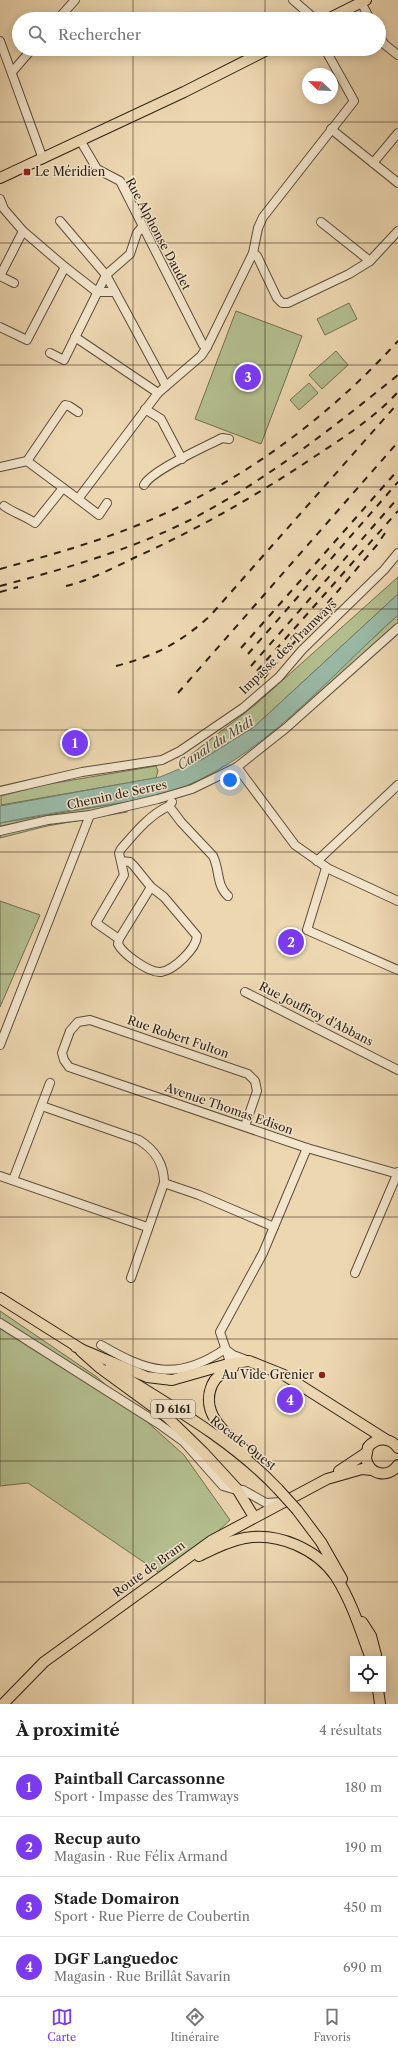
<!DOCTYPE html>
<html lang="fr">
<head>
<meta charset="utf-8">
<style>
	:root { --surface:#fff; --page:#f6f6f6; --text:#222; --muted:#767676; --line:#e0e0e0; --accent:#7c3aed }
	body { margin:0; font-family:"Libre Caslon Text",serif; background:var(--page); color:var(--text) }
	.controls { position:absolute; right:12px; bottom:12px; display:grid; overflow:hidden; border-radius:0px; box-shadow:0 2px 10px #0003 }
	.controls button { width:36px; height:36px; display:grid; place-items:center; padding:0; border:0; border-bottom:1px solid var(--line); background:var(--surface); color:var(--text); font:20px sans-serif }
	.compass { position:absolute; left:302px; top:68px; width:36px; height:36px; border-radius:50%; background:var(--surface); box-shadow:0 2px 10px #0003; rotate:293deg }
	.you { position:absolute; left:230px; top:780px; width:14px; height:14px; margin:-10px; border:3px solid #fff; border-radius:50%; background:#1a73e8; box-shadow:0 0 0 6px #1a73e833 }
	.badge { display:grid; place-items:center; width:26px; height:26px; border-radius:50%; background:var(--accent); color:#fff; font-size:13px; font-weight:700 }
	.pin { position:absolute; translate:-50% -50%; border:2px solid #fff; box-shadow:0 1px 4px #0006 }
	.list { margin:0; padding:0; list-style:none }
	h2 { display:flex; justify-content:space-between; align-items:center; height:52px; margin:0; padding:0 16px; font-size:17px }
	h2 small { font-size:13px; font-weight:400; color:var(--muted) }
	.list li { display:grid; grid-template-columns:26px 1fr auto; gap:12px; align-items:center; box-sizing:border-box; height:60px; padding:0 16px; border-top:1px solid var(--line) }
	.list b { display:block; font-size:15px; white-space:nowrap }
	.list p { margin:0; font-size:13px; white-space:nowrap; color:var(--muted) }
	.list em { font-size:13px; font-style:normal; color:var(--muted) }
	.icon { flex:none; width:22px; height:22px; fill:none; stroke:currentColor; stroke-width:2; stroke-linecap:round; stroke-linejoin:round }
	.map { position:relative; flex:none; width:398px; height:1704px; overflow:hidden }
	.search { position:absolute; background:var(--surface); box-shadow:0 2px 10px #0003; left:12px; right:12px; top:12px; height:44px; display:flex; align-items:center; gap:10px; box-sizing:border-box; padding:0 14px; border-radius:22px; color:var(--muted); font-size:15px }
	.sheet { height:292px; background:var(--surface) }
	nav { display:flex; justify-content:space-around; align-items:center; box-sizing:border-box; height:56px; border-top:1px solid var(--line); background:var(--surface); font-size:11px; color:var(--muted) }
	nav a { display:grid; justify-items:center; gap:2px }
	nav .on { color:var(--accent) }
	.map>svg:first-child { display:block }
	.green { fill:#b4bf8f; stroke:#706f51 }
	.water { fill:#9abaa7; stroke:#6e7c6c }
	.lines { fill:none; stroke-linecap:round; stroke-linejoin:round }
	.minor-casing { stroke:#5c4d3a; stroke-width:10 }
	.major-casing { stroke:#2b1f13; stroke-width:12 }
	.minor { stroke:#f3e5cc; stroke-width:8 }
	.major { stroke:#edd7b1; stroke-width:10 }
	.rail { stroke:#2b1f13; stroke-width:2; stroke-dasharray:7 7; stroke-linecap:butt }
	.major-bridge-casing { stroke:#2b1f13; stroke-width:12; stroke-linecap:butt }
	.major-bridge { stroke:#edd7b1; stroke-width:10 }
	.grid { fill:none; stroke:#2b1f13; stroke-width:1; stroke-opacity:0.55 }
	.poi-dot { fill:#8f2418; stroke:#f3e5cc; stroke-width:1.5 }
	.labels { text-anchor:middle; stroke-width:3; stroke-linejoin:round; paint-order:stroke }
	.shield { fill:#f3e5cc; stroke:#675a4a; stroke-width:1 }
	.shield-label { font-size:11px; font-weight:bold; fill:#2b1f13 }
	.poi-label { font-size:12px; fill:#2b1f13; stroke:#f3e5cc; text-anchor:start }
	.street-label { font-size:12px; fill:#2b1f13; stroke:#f3e5cc }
	.water-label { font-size:13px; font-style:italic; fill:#4c4e3f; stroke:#f3e5cc }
</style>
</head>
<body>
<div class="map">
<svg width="398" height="1704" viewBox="0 0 398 1704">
	<rect width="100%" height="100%" fill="#edd7b1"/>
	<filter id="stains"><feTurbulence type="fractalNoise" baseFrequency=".005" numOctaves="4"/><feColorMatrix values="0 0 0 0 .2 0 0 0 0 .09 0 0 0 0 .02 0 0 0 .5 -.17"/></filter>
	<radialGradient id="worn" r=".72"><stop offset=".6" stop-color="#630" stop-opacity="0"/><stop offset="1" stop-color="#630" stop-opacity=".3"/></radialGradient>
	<!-- green -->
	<g class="green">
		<path d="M349,303L357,319L325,335L317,319Z"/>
		<path d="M236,311L302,336L261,444L195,419Z"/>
		<path d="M336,351L348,365L322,389L309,375Z"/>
		<path d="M309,383L318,393L299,410L290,400Z"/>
		<path d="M398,577V594L254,727L203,759L193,763L189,756L255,705Z"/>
		<path d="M398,615V625L290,720L288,717Z"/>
		<path d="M156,766L158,771L156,778L1,805V796L43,785Z"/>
		<path d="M131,801L127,812L47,826L0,838V823Z"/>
		<path d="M0,901L40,915L0,1007Z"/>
		<path d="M0,1311L97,1377L184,1455L230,1520L167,1578L28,1483L0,1486Z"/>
	</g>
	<!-- water -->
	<path class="water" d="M398,594V615C326,679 261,762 167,793C141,801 113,804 87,808C58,812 29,817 0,823V806L160,777L203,759L254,727Z"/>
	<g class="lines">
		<defs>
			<g id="minor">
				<path d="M293,0L315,19"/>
				<path d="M361,2L370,19"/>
				<path d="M58,19L75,0"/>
				<path d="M379,35L384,44L398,55"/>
				<path d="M0,41L43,159"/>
				<path d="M12,72L32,49"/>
				<path d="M331,129L398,183"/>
				<path d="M80,140L97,169L120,181L203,345L207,347"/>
				<path d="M373,163L398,133"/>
				<path d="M0,199L4,209L23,231L65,267L97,292H115"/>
				<path d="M60,221L106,275L166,386"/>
				<path d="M321,222L370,261"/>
				<path d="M253,253L257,256L277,298L282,303H288L349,274L370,261L398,231"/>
				<path d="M0,276L23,231"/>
				<path d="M0,276L14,283"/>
				<path d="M0,327L27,340L65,267"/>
				<path d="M75,337L158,393"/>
				<path d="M50,353L64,360L106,275L130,254L137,233L142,227"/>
				<path d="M145,409L161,419L182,459"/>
				<path d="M27,461L65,405L69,406L78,412"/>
				<path d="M0,467L27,461L78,499L158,393L201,356L207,347L253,253L258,228L263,217L354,101L325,49"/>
				<path d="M144,485C152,470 205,447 222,438L229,439"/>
				<path d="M78,499L99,515L107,503"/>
				<path d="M4,506C14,513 25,516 35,523L63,488"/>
				<path d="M237,767L295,845L329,869L398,901"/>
				<path d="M0,791L82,772L162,760L180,751L243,708L279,677L302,650L384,570L398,553"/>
				<path d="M172,802L169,806L181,822L213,856C220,870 216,885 228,896"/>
				<path d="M0,831L48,820L90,815L158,799L192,789L237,767L286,728L398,628"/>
				<path d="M317,861L398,785"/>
				<path d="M326,868L307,930L398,970"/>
				<path d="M151,887L119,939L96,923L124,875L119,853L121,849C135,833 149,815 169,806"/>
				<path d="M119,939L118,944C123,954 149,973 161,972C174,970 196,949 197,936L164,897L151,887L134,866L130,862L121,861"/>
				<path d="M245,992L398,1070"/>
				<path d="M0,1045L90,815"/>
				<path d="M42,1106L139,1140C155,1150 164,1163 164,1183L131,1278"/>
				<path d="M245,1126L257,1091L255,1081L248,1074L90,1020L78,1022L70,1031L62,1053L64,1060L69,1067L307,1148L398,1174"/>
				<path d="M0,1176L147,1227"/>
				<path d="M13,1180L50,1083"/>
				<path d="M164,1183L199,1195L274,1227"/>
				<path d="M355,1273L398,1172"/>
				<path d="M0,1323L159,1424L184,1442L223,1486L233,1489L243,1490L266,1503L281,1502"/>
				<path d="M101,1345C147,1372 177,1382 225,1349"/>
				<path d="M225,1349L233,1355L249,1361"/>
				<path d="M228,1364L229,1359L220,1332L263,1253L307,1148"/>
			</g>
			<g id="major">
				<path d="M328,19L366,0"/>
				<path d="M0,178L184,92L269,49"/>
				<path d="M0,1298L81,1349"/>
				<path d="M76,1347L147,1377L172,1380L228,1364L249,1361L284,1375L385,1439"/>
				<path d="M81,1351L100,1368L167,1417L203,1452L237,1489L254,1517"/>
				<path d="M110,1368C167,1404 231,1439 278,1489"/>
				<path d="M233,1368C224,1371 216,1376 212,1385C199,1415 229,1436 248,1453"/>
				<path d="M398,1448C390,1437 377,1437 368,1447L366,1458C369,1475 388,1479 398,1465"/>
				<path d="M339,1471L366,1453"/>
				<path d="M297,1510L321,1542L342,1579"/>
				<path d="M199,1556C213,1549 228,1541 245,1538C278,1532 317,1549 336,1577C352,1602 361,1632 371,1659"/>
				<path d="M362,1622L371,1636L376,1655"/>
				<path d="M378,1689L380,1704"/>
				<path d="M3,1704L44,1662L211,1541L327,1479L362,1469L372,1470"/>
			</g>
		</defs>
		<!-- minor casing -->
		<use href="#minor" class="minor-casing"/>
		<!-- major casing -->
		<use href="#major" class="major-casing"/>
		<!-- minor -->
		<use href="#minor" class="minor"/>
		<!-- major -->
		<use href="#major" class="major"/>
		<!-- rail -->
		<g class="rail">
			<path d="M0,569C47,556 94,543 138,525C238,485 326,420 398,341"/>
			<path d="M0,586C64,569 127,551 186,522C263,483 331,429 398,375"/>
			<path d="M66,586C91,580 115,567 138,556C202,527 259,494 317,455C346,436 375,417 398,392"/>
			<path d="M0,592L18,587"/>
			<path d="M241,648L398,470"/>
			<path d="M248,654L398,482"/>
			<path d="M116,666C155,656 180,643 210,616L398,403"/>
			<path d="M251,666L398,498"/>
			<path d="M257,671L398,511"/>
			<path d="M264,678L377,545L387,530"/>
			<path d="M178,693L398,442"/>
		</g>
		<defs>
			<path id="major-bridge" d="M278,1489L297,1510"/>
		</defs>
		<!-- major-bridge casing -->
		<use href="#major-bridge" class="major-bridge-casing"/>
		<!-- major-bridge -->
		<use href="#major-bridge" class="major-bridge"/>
	</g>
	<!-- grid -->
	<path class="grid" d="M133,0V19M265,0V19M133,49V1704M265,49V1704M0,122H398M0,243H398M0,365H398M0,487H398M0,609H398M0,730H398M0,852H398M0,974H398M0,1095H398M0,1217H398M0,1339H398M0,1461H398M0,1582H398"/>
	<!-- markers -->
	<g class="poi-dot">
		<rect x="23" y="168" width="8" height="8" rx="2"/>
		<circle cx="322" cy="1375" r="4"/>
	</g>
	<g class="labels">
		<!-- shield labels -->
		<rect class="shield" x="151" y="1400" width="44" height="18" rx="3"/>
		<g class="shield-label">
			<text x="173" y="1413">D 6161</text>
		</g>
		<!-- poi labels -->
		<g class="poi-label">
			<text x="35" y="176">Le Méridien</text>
			<text x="314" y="1379" text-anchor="end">Au Vide Grenier</text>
		</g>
		<!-- street labels -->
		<g class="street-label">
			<text transform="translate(158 234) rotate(62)" y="4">Rue Alphonse Daudet</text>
			<text transform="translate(288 647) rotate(-44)" y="4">Impasse des Tramways</text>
			<text transform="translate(117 795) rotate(-12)" y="4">Chemin de Serres</text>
			<text transform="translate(316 1014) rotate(27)" y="4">Rue Jouffroy d'Abbans</text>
			<text transform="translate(178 1037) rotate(19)" y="4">Rue Robert Fulton</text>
			<text transform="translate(229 1109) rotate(19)" y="4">Avenue Thomas Edison</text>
			<text transform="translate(243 1443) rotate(38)" y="4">Rocade Ouest</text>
			<text transform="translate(149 1569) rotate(-36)" y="4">Route de Bram</text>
		</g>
		<!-- water labels -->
		<g class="water-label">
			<text transform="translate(215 743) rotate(-32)" y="5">Canal du Midi</text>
		</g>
	</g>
	<rect width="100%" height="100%" filter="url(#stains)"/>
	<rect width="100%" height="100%" fill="url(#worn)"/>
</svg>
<div class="controls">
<button><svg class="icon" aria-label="locate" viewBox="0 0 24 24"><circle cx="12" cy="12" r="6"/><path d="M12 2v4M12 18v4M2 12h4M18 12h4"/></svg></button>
</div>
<svg class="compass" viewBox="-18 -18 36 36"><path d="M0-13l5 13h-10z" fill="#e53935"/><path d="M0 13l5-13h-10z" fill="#767676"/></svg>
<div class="you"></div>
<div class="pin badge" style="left:75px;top:743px">1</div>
<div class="pin badge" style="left:291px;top:942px">2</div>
<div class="pin badge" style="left:248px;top:377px">3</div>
<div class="pin badge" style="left:290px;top:1400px">4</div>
<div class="search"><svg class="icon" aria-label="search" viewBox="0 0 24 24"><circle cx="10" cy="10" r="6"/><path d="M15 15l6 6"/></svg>Rechercher</div>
</div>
<section class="sheet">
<h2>À proximité<small>4 résultats</small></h2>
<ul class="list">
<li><span class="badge">1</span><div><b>Paintball Carcassonne</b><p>Sport · Impasse des Tramways</p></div><em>180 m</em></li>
<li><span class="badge">2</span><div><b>Recup auto</b><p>Magasin · Rue Félix Armand</p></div><em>190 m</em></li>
<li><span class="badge">3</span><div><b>Stade Domairon</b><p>Sport · Rue Pierre de Coubertin</p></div><em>450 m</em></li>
<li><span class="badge">4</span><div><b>DGF Languedoc</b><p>Magasin · Rue Brillât Savarin</p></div><em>690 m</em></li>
</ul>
</section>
<nav>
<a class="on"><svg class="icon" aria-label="map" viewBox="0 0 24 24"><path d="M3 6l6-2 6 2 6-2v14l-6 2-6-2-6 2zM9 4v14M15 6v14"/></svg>Carte</a>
<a><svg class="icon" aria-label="directions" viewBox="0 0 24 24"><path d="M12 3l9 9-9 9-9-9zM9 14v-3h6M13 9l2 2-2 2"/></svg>Itinéraire</a>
<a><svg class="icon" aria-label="saved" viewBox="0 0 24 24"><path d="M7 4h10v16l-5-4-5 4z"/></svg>Favoris</a>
</nav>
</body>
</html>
